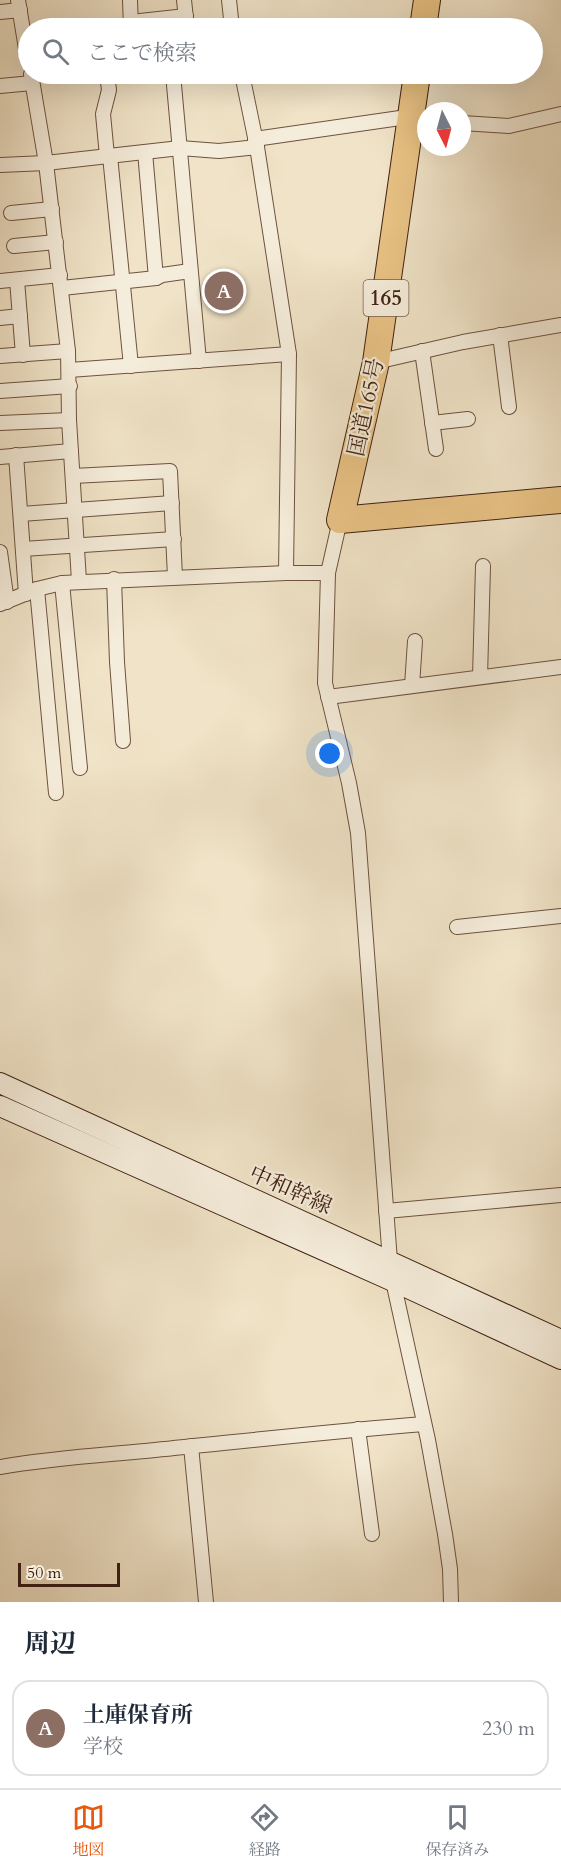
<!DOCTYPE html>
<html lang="ja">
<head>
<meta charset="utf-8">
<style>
	:root { --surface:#fff; --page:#f2f2f3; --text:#1f2937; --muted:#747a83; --line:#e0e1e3; --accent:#ea580c }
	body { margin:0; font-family:Cardo,"Noto Serif JP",serif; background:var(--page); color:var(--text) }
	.compass { position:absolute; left:417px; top:102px; width:54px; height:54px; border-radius:50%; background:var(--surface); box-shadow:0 6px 24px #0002; rotate:174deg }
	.scale { position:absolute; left:18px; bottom:15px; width:102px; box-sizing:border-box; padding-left:6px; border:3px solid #412112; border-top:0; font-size:16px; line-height:21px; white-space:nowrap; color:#412112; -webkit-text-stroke:4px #f5eddb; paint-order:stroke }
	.you { position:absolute; left:330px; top:754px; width:21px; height:21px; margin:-15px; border:4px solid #fff; border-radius:50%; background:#1a73e8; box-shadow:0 0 0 9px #1a73e833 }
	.badge { display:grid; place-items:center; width:39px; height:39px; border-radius:50%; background:var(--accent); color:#fff; font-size:20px; font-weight:700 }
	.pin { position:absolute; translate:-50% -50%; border:3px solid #fff; box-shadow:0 2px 6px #0006 }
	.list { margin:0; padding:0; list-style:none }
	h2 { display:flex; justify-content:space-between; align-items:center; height:78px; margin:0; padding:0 24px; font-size:26px }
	h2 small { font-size:20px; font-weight:400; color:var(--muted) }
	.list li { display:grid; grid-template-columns:39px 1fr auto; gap:18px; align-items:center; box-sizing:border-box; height:96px; margin:0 12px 12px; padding:0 12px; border:2px solid var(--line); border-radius:18px }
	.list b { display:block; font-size:22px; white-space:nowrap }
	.list p { margin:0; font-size:20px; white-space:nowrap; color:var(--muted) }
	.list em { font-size:20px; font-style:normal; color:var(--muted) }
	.icon { flex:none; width:33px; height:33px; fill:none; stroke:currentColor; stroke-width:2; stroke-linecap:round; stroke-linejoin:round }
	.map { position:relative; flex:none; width:561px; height:1602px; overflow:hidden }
	.search { position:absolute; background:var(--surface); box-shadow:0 6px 24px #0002; left:18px; right:18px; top:18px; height:66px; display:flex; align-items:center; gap:15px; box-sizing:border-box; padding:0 21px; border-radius:33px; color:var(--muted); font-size:22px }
	.sheet { height:186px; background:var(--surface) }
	nav { display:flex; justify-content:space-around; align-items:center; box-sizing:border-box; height:84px; border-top:2px solid var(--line); background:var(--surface); font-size:16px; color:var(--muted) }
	nav a { display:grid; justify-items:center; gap:3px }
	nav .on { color:var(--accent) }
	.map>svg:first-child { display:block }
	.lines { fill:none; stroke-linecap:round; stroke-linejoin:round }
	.street-casing { stroke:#6d523f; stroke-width:16 }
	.secondary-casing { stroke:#412112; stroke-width:22 }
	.highway-casing { stroke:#412112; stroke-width:28 }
	.street { stroke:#f5eddb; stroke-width:14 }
	.secondary { stroke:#f5eddb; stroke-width:20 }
	.highway { stroke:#e8c284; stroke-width:26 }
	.labels { text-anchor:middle; stroke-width:4.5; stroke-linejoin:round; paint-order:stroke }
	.shield { fill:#f5eddb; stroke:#775e4e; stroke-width:1.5 }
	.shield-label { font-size:21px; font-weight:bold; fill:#412112 }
	.street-label { font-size:22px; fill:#412112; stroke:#f5eddb }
</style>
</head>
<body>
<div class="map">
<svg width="561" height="1602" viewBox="0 0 561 1602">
	<rect width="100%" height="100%" fill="#f0e3c7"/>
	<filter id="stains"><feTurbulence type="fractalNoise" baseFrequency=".00333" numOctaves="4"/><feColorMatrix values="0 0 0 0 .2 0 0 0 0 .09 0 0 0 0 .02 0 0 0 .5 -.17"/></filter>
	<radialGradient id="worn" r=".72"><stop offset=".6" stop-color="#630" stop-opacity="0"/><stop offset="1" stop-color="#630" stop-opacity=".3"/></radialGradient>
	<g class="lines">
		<defs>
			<g id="street">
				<path d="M18,0L28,61"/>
				<path d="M130,0L131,28"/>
				<path d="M184,0L187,28"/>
				<path d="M229,0L232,28"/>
				<path d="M0,12L20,10"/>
				<path d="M131,22L186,16"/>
				<path d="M31,74L46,163L68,351L69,420L79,581"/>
				<path d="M107,74L109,90L103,114L107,156"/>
				<path d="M173,74L199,361"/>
				<path d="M242,74L257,147L289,354L286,573"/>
				<path d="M0,86L32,83"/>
				<path d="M462,123L509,126L561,114"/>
				<path d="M255,139L400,118L426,120"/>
				<path d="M145,152L156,278"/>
				<path d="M110,156L131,366"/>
				<path d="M0,165L46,163L180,148L219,151L257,147"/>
				<path d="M11,213L52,209"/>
				<path d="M14,246L56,242"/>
				<path d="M17,280L23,355"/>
				<path d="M0,281L60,275"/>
				<path d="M62,288L156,278L162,275L190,271"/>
				<path d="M0,318L20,316"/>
				<path d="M500,335L509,407"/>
				<path d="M422,351L436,449"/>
				<path d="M0,356L68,351"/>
				<path d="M376,362L463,342L561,325"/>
				<path d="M69,370L289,354"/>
				<path d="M0,391L70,386"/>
				<path d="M0,423L69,420"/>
				<path d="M432,423L468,419"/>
				<path d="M16,455L26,594"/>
				<path d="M0,457L71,451"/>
				<path d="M73,476L170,471L175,577"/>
				<path d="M21,514L172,503"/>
				<path d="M340,520L328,573L325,683L349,783L358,833L390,1261L393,1281L428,1440L445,1534L450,1569L451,1602"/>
				<path d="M23,549L174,539"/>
				<path d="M0,552L7,602"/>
				<path d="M114,579L117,662L123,741"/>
				<path d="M62,583L80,768"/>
				<path d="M37,589L56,793"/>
				<path d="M0,604L37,589L62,583L286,573H328"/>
				<path d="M480,677L483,566"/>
				<path d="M412,686L415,641"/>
				<path d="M328,697L561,667"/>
				<path d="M457,927L561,916"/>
				<path d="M386,1211L561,1195"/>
				<path d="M358,1429L372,1534"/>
				<path d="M191,1446L206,1602"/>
				<path d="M0,1467C51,1458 103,1455 155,1450C245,1441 334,1431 424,1424"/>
			</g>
			<g id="secondary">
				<path d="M0,1083L561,1340"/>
				<path d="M0,1106L393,1281L561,1359"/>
			</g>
			<g id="highway">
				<path d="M423,28L427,0"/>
				<path d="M417,74L376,362L340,520L561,500"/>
			</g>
		</defs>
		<!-- street casing -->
		<use href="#street" class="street-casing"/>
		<!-- secondary casing -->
		<use href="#secondary" class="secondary-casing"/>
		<!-- highway casing -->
		<use href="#highway" class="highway-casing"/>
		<!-- street -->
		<use href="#street" class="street"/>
		<!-- secondary -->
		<use href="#secondary" class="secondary"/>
		<!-- highway -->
		<use href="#highway" class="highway"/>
	</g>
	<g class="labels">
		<!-- shield labels -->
		<rect class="shield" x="363.5" y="280" width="45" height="36" rx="4.5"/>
		<g class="shield-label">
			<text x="386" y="305">165</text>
		</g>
		<!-- street labels -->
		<g class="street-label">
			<text transform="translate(365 407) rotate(-78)" y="8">国道165号</text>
			<text transform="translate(291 1189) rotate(24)" y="8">中和幹線</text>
		</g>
	</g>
	<rect width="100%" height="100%" filter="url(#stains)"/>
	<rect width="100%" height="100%" fill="url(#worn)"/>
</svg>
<svg class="compass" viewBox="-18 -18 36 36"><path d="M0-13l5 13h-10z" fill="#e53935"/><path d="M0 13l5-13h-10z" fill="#747a83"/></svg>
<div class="scale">50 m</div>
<div class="you"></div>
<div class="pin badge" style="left:224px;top:291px;background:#8d6e63">A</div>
<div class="search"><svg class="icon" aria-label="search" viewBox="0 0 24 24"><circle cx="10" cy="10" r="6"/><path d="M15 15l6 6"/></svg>ここで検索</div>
</div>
<section class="sheet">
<h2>周辺<small></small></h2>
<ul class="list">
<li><span class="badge" style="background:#8d6e63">A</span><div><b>土庫保育所</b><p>学校</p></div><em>230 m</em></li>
</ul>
</section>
<nav>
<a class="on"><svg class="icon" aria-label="map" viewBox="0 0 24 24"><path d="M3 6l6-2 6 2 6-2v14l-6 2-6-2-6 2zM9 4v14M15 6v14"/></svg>地図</a>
<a><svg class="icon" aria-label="directions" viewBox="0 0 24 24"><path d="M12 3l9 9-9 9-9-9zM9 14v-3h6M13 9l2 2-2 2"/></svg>経路</a>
<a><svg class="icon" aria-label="saved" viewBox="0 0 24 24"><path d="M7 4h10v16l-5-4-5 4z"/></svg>保存済み</a>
</nav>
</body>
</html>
